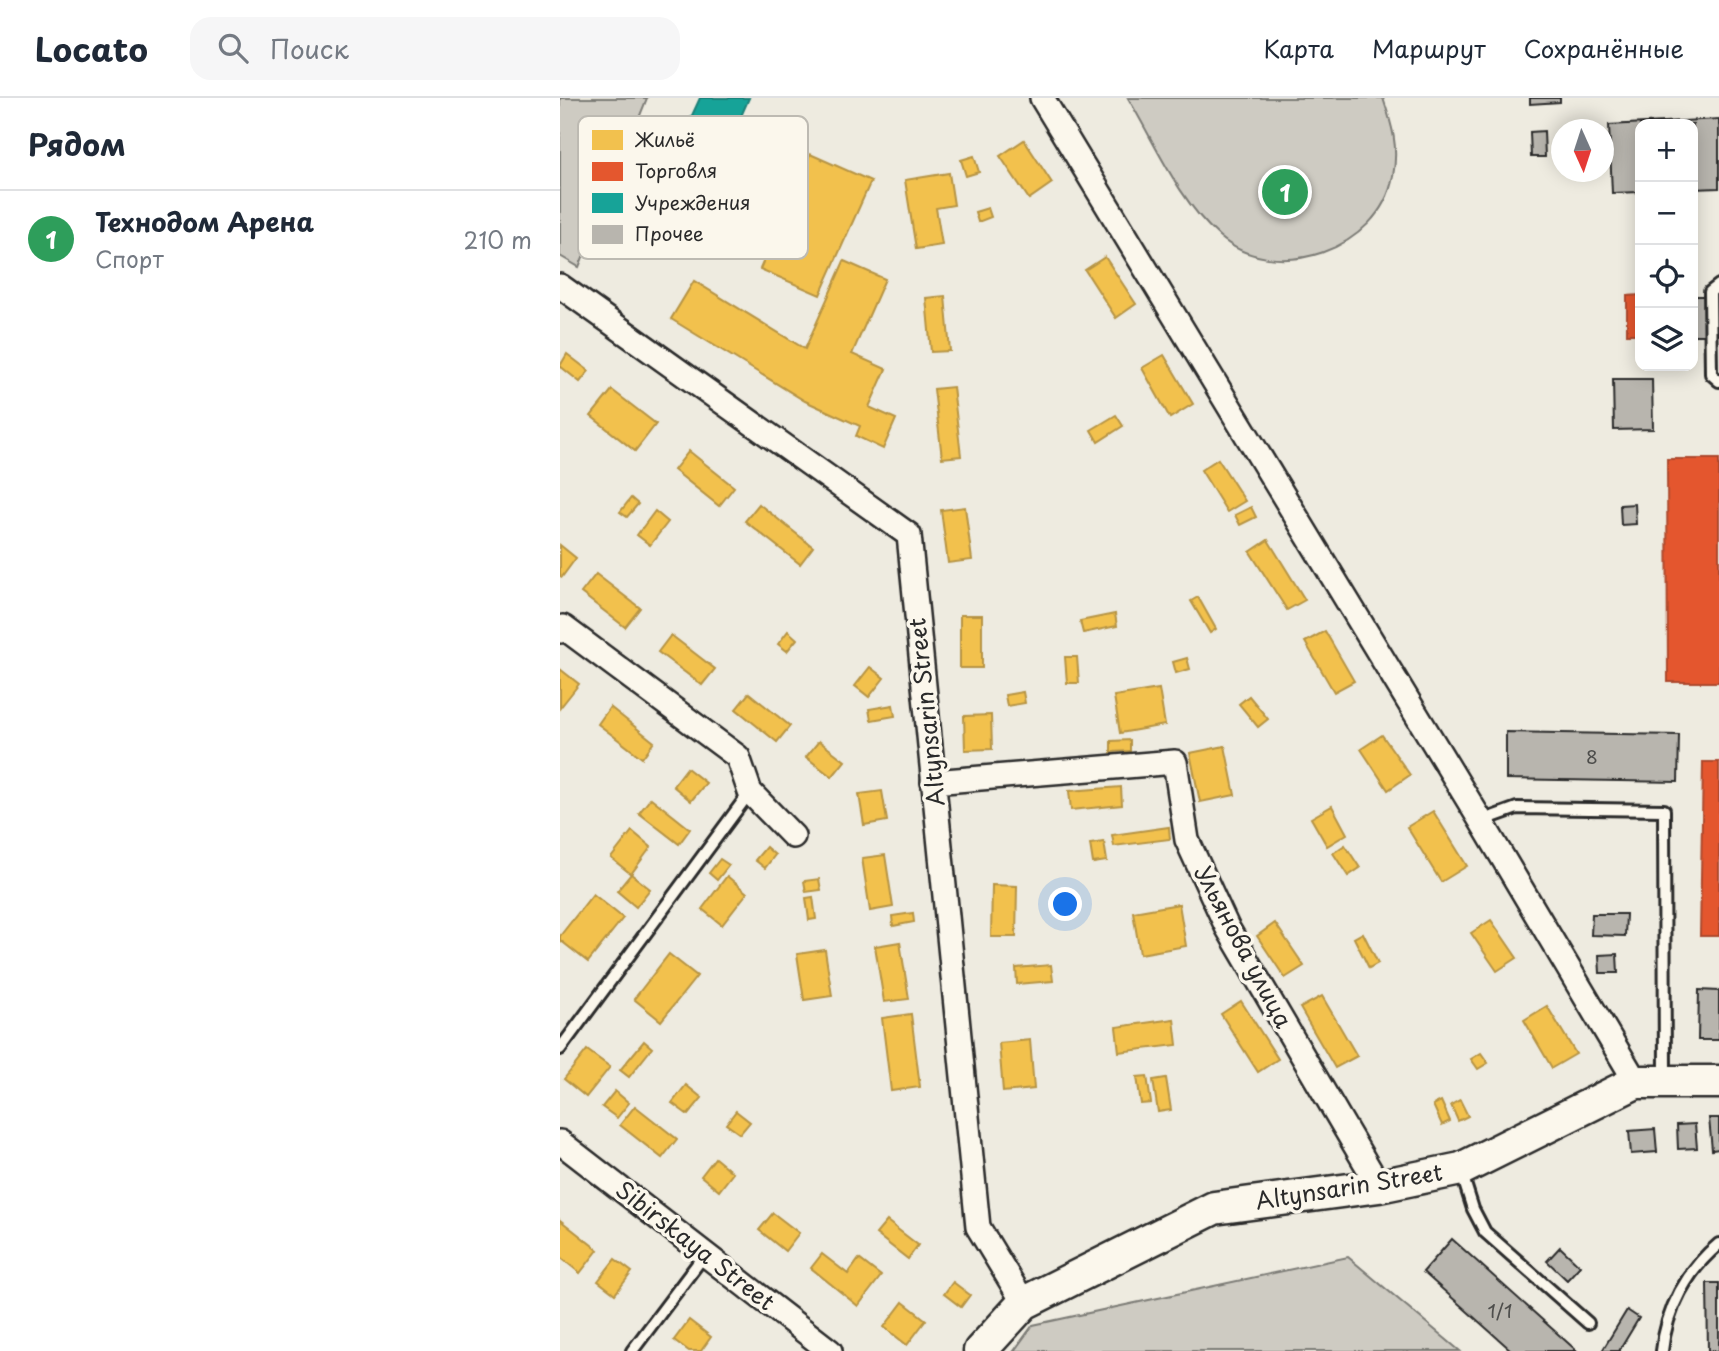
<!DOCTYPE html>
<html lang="ru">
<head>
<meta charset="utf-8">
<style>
	:root { --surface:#fff; --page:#f6f6f7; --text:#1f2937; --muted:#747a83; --line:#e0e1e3; --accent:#2b2b2b }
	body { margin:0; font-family:"Playpen Sans",sans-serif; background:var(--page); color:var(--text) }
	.controls { position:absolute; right:21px; top:21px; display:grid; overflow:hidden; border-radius:14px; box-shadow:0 4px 18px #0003 }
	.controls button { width:63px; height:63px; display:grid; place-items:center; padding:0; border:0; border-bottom:2px solid var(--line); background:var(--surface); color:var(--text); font:35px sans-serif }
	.compass { position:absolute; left:991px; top:21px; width:63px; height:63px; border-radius:50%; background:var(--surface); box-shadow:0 4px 18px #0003; rotate:177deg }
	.you { position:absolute; left:506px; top:807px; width:24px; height:24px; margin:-18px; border:5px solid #fff; border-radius:50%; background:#1a73e8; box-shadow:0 0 0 10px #1a73e833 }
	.badge { display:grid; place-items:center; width:46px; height:46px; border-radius:50%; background:var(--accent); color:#fff; font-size:23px; font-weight:700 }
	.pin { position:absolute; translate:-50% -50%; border:4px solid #fff; box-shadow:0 2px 7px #0006 }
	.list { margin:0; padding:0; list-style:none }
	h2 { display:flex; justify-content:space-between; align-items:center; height:91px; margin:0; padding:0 28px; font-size:30px }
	h2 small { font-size:23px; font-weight:400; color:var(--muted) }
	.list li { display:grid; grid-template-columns:46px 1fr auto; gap:21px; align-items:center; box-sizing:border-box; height:98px; padding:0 28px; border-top:2px solid var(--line) }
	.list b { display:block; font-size:26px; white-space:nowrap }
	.list p { margin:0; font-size:23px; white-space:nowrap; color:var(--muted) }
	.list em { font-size:23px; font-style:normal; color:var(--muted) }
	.icon { flex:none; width:38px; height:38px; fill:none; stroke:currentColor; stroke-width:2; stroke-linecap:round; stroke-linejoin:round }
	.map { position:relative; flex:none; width:1159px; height:1253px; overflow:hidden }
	header { display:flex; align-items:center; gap:42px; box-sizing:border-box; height:98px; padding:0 35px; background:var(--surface); border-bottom:2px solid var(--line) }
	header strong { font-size:33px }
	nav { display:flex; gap:38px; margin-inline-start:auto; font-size:24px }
	.search { width:490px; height:63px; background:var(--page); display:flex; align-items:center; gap:18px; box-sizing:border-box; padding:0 24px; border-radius:21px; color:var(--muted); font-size:26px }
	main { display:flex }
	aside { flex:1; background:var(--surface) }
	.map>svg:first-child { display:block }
	.green { fill:#cecbc2; stroke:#7c7b76; stroke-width:2 }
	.homes { fill:#f2c14e; stroke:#b69444; stroke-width:2 }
	.shops { fill:#e4572e; stroke:#ac4a2d; stroke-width:2 }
	.public { fill:#17a398; stroke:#1d7f77; stroke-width:2 }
	.building { fill:#b8b5ae; stroke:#2b2b2b; stroke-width:2 }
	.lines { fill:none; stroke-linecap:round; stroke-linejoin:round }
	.lane-casing { stroke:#2b2b2b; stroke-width:16 }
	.street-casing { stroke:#2b2b2b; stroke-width:28 }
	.secondary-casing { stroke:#2b2b2b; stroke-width:37 }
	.lane { stroke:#fbf7ec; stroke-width:10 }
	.street { stroke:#fbf7ec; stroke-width:23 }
	.secondary { stroke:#fbf7ec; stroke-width:32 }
	.labels { text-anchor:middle; stroke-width:7; stroke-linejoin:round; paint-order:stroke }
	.number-label { font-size:19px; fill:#4e4e4c }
	.street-label { font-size:23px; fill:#2b2b2b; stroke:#fbf7ec }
	.key { fill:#fbf7ec; stroke:#bdbab2; stroke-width:2 }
	.key-label { font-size:19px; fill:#2b2b2b }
</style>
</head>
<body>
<header>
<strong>Locato</strong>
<div class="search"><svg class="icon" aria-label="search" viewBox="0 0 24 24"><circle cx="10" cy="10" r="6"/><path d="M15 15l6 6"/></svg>Поиск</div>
<nav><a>Карта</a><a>Маршрут</a><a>Сохранённые</a></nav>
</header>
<main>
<aside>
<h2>Рядом<small></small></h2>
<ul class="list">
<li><span class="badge" style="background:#2e9e5b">1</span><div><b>Технодом Арена</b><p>Спорт</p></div><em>210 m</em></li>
</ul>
</aside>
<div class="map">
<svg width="1159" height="1253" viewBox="0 0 1159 1253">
	<rect width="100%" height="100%" fill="#eeebe0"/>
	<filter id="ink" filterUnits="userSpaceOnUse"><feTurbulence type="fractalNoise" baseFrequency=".0143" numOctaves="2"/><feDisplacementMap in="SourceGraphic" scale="14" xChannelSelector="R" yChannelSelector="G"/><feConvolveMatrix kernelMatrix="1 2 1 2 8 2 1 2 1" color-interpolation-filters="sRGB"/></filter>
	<g filter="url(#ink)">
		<!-- green -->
		<g class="green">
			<path d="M0,0H87L19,169L0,158Z"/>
			<path d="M568,0H823C832,27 839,49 833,78C820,152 715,188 659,138C619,103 595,45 568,0Z"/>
			<path d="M788,1159L900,1253H454L473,1227Z"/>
		</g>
		<!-- homes -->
		<g class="homes">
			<path d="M464,42L492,85L469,101L440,58Z"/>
			<path d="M250,56L311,83L260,197L200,171Z"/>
			<path d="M414,58L419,74L406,78L401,62Z"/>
			<path d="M389,75L394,107L376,110L382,147L356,151L345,82Z"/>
			<path d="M428,110L431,119L418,124L415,114Z"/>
			<path d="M545,159L576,206L556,220L525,172Z"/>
			<path d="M284,163L325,181L292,256L326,271L309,309L336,321L323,351L296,338L300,328L245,303L111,221L134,183L245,251Z"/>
			<path d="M385,198L390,253L371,254L366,200Z"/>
			<path d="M7,256L29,273L20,284L0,268Z"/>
			<path d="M604,257L633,306L610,320L582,270Z"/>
			<path d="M393,289L401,358L382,360L374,291Z"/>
			<path d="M52,292L96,326L75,353L31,318Z"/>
			<path d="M556,317L563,328L538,344L531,332Z"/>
			<path d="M129,353L174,389L159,408L114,372Z"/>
			<path d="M658,361L685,403L667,414L641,372Z"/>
			<path d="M71,400L78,406L67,419L60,414Z"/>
			<path d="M199,406L253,449L240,466L185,423Z"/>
			<path d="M405,409L412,462L388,465L381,412Z"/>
			<path d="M691,409L696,419L680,427L675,417Z"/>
			<path d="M95,413L108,424L90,447L77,437Z"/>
			<path d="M708,442L745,502L727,512L690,454Z"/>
			<path d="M0,447L16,460L2,479L0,478Z"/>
			<path d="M36,476L80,510L65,529L21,495Z"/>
			<path d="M638,499L656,531L650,535L631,503Z"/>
			<path d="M555,516L557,528L523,535L520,523Z"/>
			<rect x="400" y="517" width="22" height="53"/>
			<path d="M228,533L237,541L227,553L218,546Z"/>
			<path d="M765,533L794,583L774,594L745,544Z"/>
			<path d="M111,537L155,571L142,587L98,554Z"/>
			<path d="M505,559H517L519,585H507Z"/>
			<path d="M627,560L630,571L616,575L613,564Z"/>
			<path d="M310,569L324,580L309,599L295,588Z"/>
			<path d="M0,571L19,586L0,610Z"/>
			<path d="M599,591L605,627L560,635L554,598Z"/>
			<path d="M463,594L465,605L447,608L445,597Z"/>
			<path d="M189,595L230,628L217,644L176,611Z"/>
			<path d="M689,598L708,621L698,629L679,606Z"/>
			<path d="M333,607L335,618L311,622L309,611Z"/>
			<path d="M50,609L94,644L82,660L38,626Z"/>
			<path d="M431,617L432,651L405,652L404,618Z"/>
			<path d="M822,637L850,677L828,692L801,651Z"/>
			<path d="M570,642V653L551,654V643Z"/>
			<path d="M259,643L285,663L272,679L246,659Z"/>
			<path d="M665,648L675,697L640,704L630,655Z"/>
			<path d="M127,670L146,685L131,703L113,688Z"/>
			<path d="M561,689L562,707L511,712L509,693Z"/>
			<path d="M322,693L327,723L304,727L299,696Z"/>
			<path d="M91,700L130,731L119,746L79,715Z"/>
			<path d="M772,708L787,736L767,748L751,720Z"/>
			<path d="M873,713L907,768L881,784L847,729Z"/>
			<path d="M609,729L610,741L554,748L552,737Z"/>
			<path d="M72,733L91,749L71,776L51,760Z"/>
			<path d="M544,744L547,763L533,765L530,746Z"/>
			<path d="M785,747L800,770L788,778L773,755Z"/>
			<path d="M206,749L215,757L205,770L195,762Z"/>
			<path d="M325,757L333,809L310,813L302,760Z"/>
			<path d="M160,761L169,767L157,782L149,775Z"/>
			<path d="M71,776L90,791L76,809L57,793Z"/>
			<path d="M167,778L187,795L162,827L142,811Z"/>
			<path d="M259,781L261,792L246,794L244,783Z"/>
			<path d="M432,787L457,788L456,839H431Z"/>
			<path d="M33,796L63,820L28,864L0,842V838Z"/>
			<path d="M253,799L256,821L249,822L246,800Z"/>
			<path d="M619,806L626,848L580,856L573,814Z"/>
			<path d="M353,815L354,824L333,828L332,818Z"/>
			<path d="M931,822L957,860L937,873L911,835Z"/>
			<path d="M715,825L744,868L725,880L697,838Z"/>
			<path d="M803,835L818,865L809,870L794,840Z"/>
			<path d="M340,844L349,901L324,904L315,848Z"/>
			<path d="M265,852L272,898L244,902L237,856Z"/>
			<path d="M109,856L137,878L101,923L74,901Z"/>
			<path d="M491,867L493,883L457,886L456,870Z"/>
			<path d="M762,898L797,958L775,970L740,910Z"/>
			<path d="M681,903L718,961L698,974L661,916Z"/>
			<path d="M987,908L1016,956L992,970L964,922Z"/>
			<path d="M351,916L360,989L331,993L322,920Z"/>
			<path d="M614,921L617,947L559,954L556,929Z"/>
			<path d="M470,942L474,991L443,994L439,945Z"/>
			<path d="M84,943L92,950L69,979L60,972Z"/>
			<path d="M27,952L50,969L26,999L4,981Z"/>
			<path d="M921,955L928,965L918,971L911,961Z"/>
			<path d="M587,978L591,1005L581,1006L577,979Z"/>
			<path d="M606,980L611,1012L598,1014L593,982Z"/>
			<path d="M126,987L142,1000L128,1017L112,1005Z"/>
			<path d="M55,993L69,1005L57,1020L42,1009Z"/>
			<path d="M900,1002L908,1018L898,1023L891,1007Z"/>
			<path d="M881,1003L890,1023L882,1027L873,1007Z"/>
			<path d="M75,1008L117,1041L102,1060L60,1027Z"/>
			<path d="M176,1013L190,1024L180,1036L166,1026Z"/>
			<path d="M155,1060L173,1075L159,1093L141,1078Z"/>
			<path d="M213,1115L239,1135L225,1153L199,1132Z"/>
			<path d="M0,1122L38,1152L20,1175L0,1159Z"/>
			<path d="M327,1123L358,1147L348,1161L316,1136Z"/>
			<path d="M262,1156L288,1176L299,1161L321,1178L298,1208L251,1170Z"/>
			<path d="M55,1161L72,1174L55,1196L38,1183Z"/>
			<path d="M393,1184L410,1197L401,1209L384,1196Z"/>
			<path d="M343,1204L366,1222L347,1247L324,1229Z"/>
			<path d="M129,1222L151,1239L141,1253H129L114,1242Z"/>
		</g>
		<!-- shops -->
		<g class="shops">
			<path d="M1080,197V236H1067V198Z"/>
			<path d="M1107,361H1159V584H1108Z"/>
			<path d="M1143,664H1159V838H1140Z"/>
		</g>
		<!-- public -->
		<path class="public" d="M140,0H189L139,114L104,99L112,80L67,60L84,21L123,37Z"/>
		<!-- building -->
		<g class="building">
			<path d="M970,0H1000V4L970,6Z"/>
			<path d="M1159,21V90L1133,91V26H1080V94L1052,95L1049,27Z"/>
			<path d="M984,33L985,59H971L970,34Z"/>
			<rect x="1133" y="198" width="26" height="39"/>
			<path d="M1053,281H1092L1093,331L1054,332Z"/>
			<path d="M1075,406L1076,426L1061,427L1060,407Z"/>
			<path d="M946,634L1119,637L1118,684L946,681Z"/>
			<path d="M1032,816H1066L1065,838L1031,837Z"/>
			<path d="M1057,856L1058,875H1040L1039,857Z"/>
			<path d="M1139,892L1159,893V942H1138Z"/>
			<path d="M1149,1020H1159V1051L1152,1052Z"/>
			<path d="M1135,1026L1137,1050L1118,1051L1117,1027Z"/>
			<path d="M1095,1031L1097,1054L1071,1056L1069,1033Z"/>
			<path d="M892,1141L1017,1253H952L863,1174Z"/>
			<path d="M1000,1149L1020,1168L1007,1182L987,1163Z"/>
			<path d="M1147,1185H1159V1253H1148Z"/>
			<path d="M1067,1212L1079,1220L1059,1253H1042Z"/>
		</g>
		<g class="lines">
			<defs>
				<g id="lane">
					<path d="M1159,187L1150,194L1151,276L1159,283"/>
					<path d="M921,723L957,710L1104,712L1105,982"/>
					<path d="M0,951L190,694"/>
					<path d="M901,1073L913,1111L925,1134L1028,1225"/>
					<path d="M72,1253L145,1156"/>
					<path d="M1102,1253C1106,1212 1127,1172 1159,1146"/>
				</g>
				<g id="street">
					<path d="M482,0L921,723L1076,984"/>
					<path d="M0,188L349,437L418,1129L464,1205"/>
					<path d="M0,533L3,529L178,659L190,694L233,738"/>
					<path d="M373,684L615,664L627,742L667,829L819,1088"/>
					<path d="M0,1044L270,1253"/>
				</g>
				<path id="secondary" d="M420,1253L464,1205L654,1110L819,1088L901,1071L1076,984H1159"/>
			</defs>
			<!-- lane casing -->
			<use href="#lane" class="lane-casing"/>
			<!-- street casing -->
			<use href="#street" class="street-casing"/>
			<!-- secondary casing -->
			<use href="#secondary" class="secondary-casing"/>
			<!-- lane -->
			<use href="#lane" class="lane"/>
			<!-- street -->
			<use href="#street" class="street"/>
			<!-- secondary -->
			<use href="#secondary" class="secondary"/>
		</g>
	</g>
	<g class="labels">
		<!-- number labels -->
		<g class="number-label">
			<text x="1032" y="666">8</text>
			<text x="940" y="1220">1/1</text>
		</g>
		<!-- street labels -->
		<g class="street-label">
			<text transform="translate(367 614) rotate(-96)" y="8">Altynsarin Street</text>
			<text transform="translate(683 849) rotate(62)" y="8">Ульянова улица</text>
			<text transform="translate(789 1089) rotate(-9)" y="8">Altynsarin Street</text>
			<text transform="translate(135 1148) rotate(38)" y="8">Sibirskaya Street</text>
		</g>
	</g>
	<!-- legend -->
	<rect x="18" y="18" width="230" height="143" rx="10" class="key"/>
	<rect x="32" y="32" width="31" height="20" fill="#f2c14e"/>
	<rect x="32" y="64" width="31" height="19" fill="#e4572e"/>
	<rect x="32" y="95" width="31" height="20" fill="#17a398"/>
	<rect x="32" y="127" width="31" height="19" fill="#b8b5ae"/>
	<g class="key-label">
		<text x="75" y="49">Жильё</text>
		<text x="75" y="80">Торговля</text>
		<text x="75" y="112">Учреждения</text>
		<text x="75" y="143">Прочее</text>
	</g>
</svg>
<div class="controls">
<button>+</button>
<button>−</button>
<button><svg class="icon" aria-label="locate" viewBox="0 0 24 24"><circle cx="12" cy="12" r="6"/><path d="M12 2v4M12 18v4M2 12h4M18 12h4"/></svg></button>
<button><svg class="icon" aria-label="layers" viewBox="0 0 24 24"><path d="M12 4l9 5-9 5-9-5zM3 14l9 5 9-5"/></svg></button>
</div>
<svg class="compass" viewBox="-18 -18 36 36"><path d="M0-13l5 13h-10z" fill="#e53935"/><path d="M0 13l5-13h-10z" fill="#747a83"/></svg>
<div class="you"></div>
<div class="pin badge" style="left:725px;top:94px;background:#2e9e5b">1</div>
</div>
</main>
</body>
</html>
